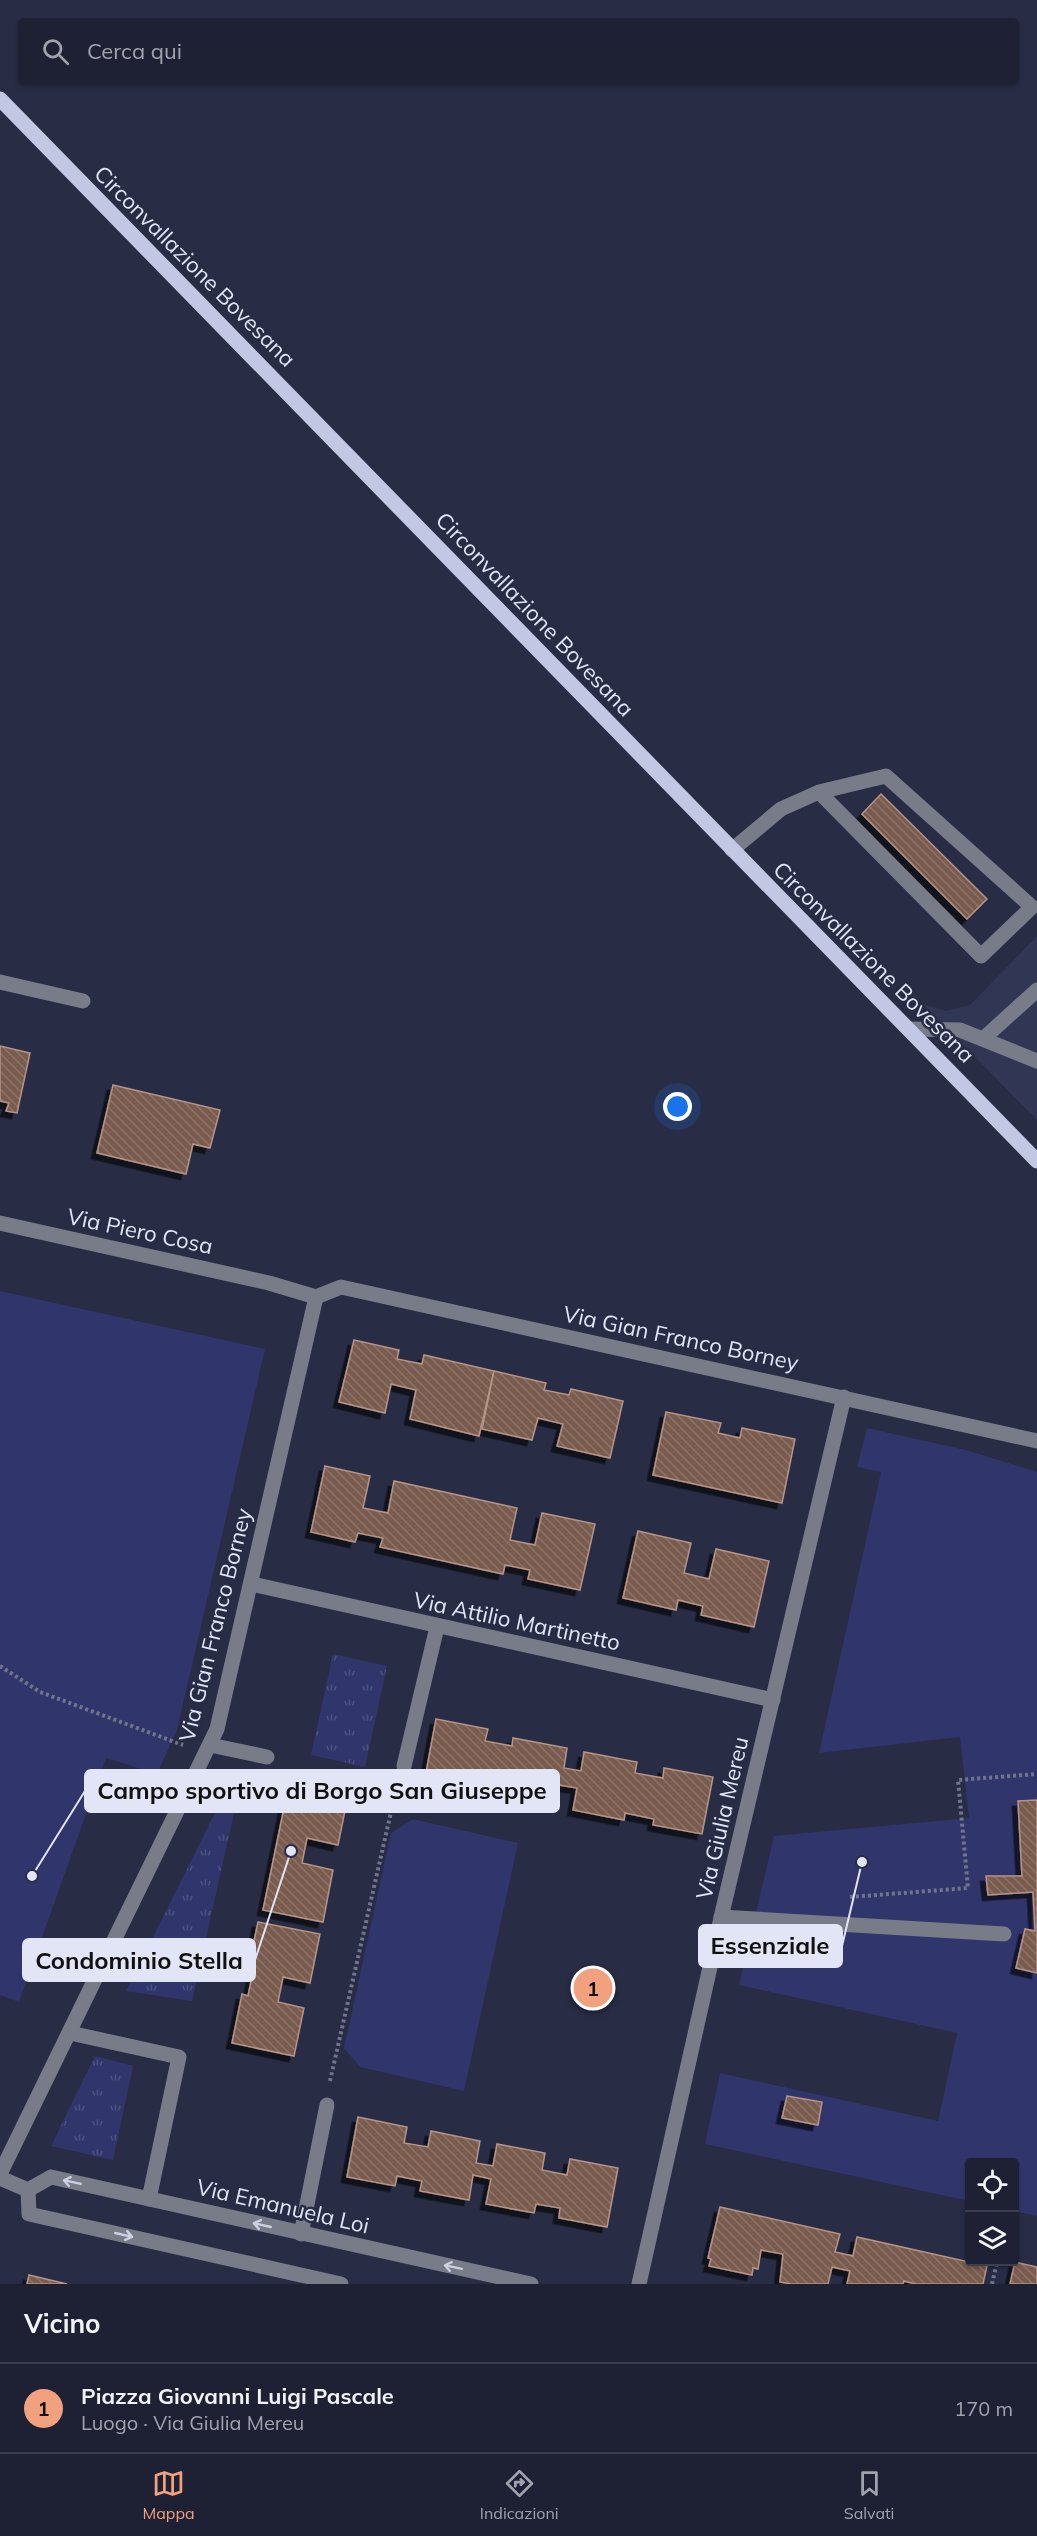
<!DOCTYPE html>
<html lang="it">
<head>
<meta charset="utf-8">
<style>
	:root { --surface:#1e2134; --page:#26293c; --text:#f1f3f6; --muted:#a1a3ac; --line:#3c3e4f; --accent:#f1a17d }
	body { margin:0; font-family:Mulish,sans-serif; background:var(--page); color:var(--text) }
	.controls { position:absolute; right:18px; bottom:18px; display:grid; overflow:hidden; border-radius:6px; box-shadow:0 2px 4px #0004 }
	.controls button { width:54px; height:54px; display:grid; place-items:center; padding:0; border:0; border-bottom:2px solid var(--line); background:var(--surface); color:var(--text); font:30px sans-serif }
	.you { position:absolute; left:678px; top:1107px; width:21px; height:21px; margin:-15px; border:4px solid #fff; border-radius:50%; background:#1a73e8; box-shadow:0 0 0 9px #1a73e833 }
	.badge { display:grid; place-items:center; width:39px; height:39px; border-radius:50%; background:var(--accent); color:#111; font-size:20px; font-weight:700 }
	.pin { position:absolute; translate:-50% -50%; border:3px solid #fff; box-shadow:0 2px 6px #0006 }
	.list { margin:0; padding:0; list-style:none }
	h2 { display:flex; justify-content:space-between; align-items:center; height:78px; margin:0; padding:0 24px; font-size:26px }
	h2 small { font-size:20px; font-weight:400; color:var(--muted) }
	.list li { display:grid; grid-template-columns:39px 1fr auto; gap:18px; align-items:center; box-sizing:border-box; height:90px; padding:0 24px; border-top:2px solid var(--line) }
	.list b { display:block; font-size:22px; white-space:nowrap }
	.list p { margin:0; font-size:20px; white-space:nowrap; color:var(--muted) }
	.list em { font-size:20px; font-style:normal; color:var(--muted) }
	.icon { flex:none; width:33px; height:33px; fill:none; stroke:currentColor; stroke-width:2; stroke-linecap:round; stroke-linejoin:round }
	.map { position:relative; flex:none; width:1037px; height:2284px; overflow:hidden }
	.search { position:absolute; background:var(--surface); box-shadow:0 2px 4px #0004; left:18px; right:18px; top:18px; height:66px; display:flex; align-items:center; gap:15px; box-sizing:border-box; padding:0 21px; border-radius:6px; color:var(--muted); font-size:22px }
	.sheet { height:168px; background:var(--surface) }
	nav { display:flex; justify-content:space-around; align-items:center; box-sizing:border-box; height:84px; border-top:2px solid var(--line); background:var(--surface); font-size:16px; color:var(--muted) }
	nav a { display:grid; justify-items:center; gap:3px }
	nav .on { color:var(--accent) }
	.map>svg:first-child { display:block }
	.built { fill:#313654 }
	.grass { fill:url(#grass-tufts) }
	.park { fill:#30356c }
	.building { fill:url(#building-back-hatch); stroke:#b69486; stroke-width:1.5; filter:url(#shadow) }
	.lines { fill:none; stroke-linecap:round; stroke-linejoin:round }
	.path { stroke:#71758b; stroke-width:4; stroke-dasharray:3 3; stroke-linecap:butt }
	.minor { stroke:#787b88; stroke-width:15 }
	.major { stroke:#c2c7e3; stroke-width:15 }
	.oneway { stroke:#ccd0e0 }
	.labels { text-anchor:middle; stroke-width:5; stroke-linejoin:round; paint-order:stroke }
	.street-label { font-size:22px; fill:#e1e5f6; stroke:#282c45 }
	.leader { fill:none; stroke:#e1e5f6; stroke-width:2 }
	.callout-dot { fill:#e1e5f6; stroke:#282c45; stroke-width:2 }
	.callout { fill:#e1e5f6; stroke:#e1e5f6; stroke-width:2 }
	.callout-label { font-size:24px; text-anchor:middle; font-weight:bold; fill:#111 }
</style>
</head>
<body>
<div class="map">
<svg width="1037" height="2284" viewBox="0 0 1037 2284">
	<defs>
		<pattern id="grass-tufts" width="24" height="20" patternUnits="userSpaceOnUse" patternTransform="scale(1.5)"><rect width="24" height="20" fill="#30356c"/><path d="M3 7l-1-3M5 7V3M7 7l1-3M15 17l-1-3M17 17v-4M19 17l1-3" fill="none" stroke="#4e5282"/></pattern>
		<pattern id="building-back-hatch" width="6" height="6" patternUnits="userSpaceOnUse" patternTransform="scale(1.5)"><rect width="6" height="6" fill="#795b4e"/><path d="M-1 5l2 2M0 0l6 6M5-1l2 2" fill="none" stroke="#8c7268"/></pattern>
		<filter id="shadow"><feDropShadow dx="-5.5" dy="5.5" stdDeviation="0" flood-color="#0009"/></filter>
	</defs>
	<rect width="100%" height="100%" fill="#282c45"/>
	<!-- built -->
	<path class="built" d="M1037,936V1120L923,1004L946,1011L970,1005Z"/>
	<!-- grass -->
	<g class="grass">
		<path d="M333,1654L387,1666L365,1767L311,1755Z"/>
		<path d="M230,1783L240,1786L192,2001L126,1991Z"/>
		<path d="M95,2056L133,2066L113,2160L51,2146Z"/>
	</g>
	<!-- park -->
	<g class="park">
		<path d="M0,1291L265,1349L177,1730L157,1774L106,1758L19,2002L0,1995Z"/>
		<path d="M867,1428L966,1450L1037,1472V2216L1015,2211L1014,2162H970L969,2201L705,2144L720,2073L938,2121L957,2033L739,1985L774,1836L969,1818L960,1737L819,1753L881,1472L857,1467Z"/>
		<path d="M413,1819L518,1843L464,2091L360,2067L344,2048L391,1833Z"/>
	</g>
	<!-- building -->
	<g class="building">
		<path d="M881,794L987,899L967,919L862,814Z"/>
		<path d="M0,1046L30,1053L17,1113L6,1111L9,1103L0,1101Z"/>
		<path d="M113,1085L220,1110L210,1148L193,1144L186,1174L97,1153Z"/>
		<path d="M354,1340L399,1350L397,1359L422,1364L424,1355L494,1371L479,1436L410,1419L416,1390L391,1384L385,1413L339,1402Z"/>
		<path d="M494,1371L546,1383L544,1390L569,1395L571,1389L623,1401L610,1458L557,1446L563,1424L538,1418L532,1440L482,1429Z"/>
		<path d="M666,1412L721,1423L718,1433L740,1438L742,1428L795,1439L782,1503L653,1475Z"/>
		<path d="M325,1466L370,1476L363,1508L388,1513L394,1481L517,1508L510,1540L535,1545L542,1513L595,1524L580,1590L528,1579L530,1570L505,1565L503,1574L380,1547L383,1538L358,1533L355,1542L311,1532Z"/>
		<path d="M638,1531L691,1543L684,1573L709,1579L716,1549L769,1561L754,1627L701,1615L703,1606L678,1600L676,1610L623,1598Z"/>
		<path d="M436,1719L488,1729L485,1741L512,1746L513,1738L567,1748L564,1768L581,1771L584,1752L637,1762L635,1773L663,1778L664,1768L713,1777L702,1834L653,1825L654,1819L625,1813L624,1820L573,1810L577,1788L559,1785L555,1806L502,1796L503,1788L478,1783L477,1788L425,1778Z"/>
		<path d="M290,1779L349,1791L338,1845L307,1838L302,1863L333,1870L323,1922L263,1910Z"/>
		<path d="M1037,1800V1973L1016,1968L1025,1929L1035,1931L1033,1892L988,1895L986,1876H1022L1018,1801Z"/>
		<path d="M258,1922L320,1934L310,1983L283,1977L278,2002L304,2008L294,2056L232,2043L242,1994L248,1996L253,1972L248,1970Z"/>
		<path d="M787,2096L822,2102L818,2125L782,2118Z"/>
		<path d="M358,2117L407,2127L404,2143L428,2147L431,2131L480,2141L476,2163L493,2166L497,2144L545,2153L542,2170L567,2175L570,2159L618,2168L607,2227L559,2218L560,2208L536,2204L534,2213L486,2204L491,2179L473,2175L469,2200L420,2191L422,2181L397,2176L395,2186L347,2177Z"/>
		<path d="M720,2207L840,2234L835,2252L853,2256L857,2237L987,2266L983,2284H915L904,2281L903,2284H847L850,2271L832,2267L828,2284H791L780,2282L783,2254L761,2250L758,2269L753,2268L752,2275L709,2266L711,2259L708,2258Z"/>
		<path d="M1015,2262L1037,2267V2284H1010Z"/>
		<path d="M29,2275L67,2284H27Z"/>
	</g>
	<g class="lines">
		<!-- path -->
		<g class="path">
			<path d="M0,1666L40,1692L183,1745"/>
			<path d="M850,1897L968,1888L958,1780L1037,1774"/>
			<path d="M330,2081L396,1790"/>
			<path d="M992,2284L997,2262"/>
		</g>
		<!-- minor -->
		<g class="minor">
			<path d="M732,850L781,809L819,792L886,776L1032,907L981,956L819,792"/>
			<path d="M0,982L83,1001"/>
			<path d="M909,1029L960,1030L1037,1061"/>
			<path d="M983,1039L1037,990"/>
			<path d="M0,1223L269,1283L316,1297L341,1287L1037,1441"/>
			<path d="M252,1584L773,1700"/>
			<path d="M210,1745L267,1757"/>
			<path d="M404,1766L437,1627"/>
			<path d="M721,1917L1004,1934"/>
			<path d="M70,2033L179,2057L149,2199"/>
			<path d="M0,2174L217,1729L316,1297"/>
			<path d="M0,2178L28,2190"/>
			<path d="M28,2190L51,2177L531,2284"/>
			<path d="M28,2190L29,2214L341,2284"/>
			<path d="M301,2234L327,2105"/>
			<path d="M639,2284L723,1909L844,1397"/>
		</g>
		<!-- major -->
		<path class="major" d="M0,99L1037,1161"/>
	</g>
	<!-- one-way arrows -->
	<defs><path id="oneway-shaft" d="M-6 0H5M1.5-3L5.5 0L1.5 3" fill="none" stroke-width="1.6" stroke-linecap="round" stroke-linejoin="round" transform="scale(1.5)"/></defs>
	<g class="oneway">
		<use href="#oneway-shaft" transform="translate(72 2182) rotate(-168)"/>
		<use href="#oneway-shaft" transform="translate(262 2225) rotate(-167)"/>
		<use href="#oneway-shaft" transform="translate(124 2235) rotate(13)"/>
		<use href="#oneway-shaft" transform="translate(453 2267) rotate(-168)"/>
	</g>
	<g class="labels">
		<!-- street labels -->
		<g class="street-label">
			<text transform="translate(195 266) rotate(45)" y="8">Circonvallazione Bovesana</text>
			<text transform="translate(535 614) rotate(46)" y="8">Circonvallazione Bovesana</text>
			<text transform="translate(874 962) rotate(45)" y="8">Circonvallazione Bovesana</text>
			<text transform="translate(140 1231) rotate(12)" y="8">Via Piero Cosa</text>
			<text transform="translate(681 1338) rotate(12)" y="8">Via Gian Franco Borney</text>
			<text transform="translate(517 1621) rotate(12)" y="8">Via Attilio Martinetto</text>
			<text transform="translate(215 1625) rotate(-76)" y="8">Via Gian Franco Borney</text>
			<text transform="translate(722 1818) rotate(-77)" y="8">Via Giulia Mereu</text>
			<text transform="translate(283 2206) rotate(13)" y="8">Via Emanuela Loi</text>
		</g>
	</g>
	<!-- callouts -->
	<path class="leader" d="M32 1876L85 1791M862 1862L842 1946M291 1851L255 1960"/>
	<g class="callout-dot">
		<circle cx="32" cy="1876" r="6"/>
		<circle cx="862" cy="1862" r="6"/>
		<circle cx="291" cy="1851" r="6"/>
	</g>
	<g class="callout">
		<rect x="85" y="1770" width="474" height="42" rx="6"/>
		<rect x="699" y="1925" width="143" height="42" rx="6"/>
		<rect x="23" y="1939" width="232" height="42" rx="6"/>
	</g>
	<g class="callout-label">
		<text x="322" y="1799">Campo sportivo di Borgo San Giuseppe</text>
		<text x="770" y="1954">Essenziale</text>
		<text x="139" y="1969">Condominio Stella</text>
	</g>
</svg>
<div class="controls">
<button><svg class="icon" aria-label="locate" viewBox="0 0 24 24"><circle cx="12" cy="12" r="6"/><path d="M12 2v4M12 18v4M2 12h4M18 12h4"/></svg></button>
<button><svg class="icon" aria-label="layers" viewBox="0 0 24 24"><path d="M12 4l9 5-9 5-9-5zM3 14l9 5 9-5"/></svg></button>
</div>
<div class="you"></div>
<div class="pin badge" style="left:593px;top:1988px">1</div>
<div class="search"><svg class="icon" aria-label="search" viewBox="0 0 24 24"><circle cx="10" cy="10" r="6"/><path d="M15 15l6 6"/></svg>Cerca qui</div>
</div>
<section class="sheet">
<h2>Vicino<small></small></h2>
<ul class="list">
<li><span class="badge">1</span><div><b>Piazza Giovanni Luigi Pascale</b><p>Luogo · Via Giulia Mereu</p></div><em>170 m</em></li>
</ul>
</section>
<nav>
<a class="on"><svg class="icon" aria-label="map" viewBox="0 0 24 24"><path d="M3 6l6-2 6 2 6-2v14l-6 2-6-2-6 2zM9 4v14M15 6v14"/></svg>Mappa</a>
<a><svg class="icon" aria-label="directions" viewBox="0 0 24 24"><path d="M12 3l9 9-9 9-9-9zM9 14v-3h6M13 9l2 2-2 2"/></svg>Indicazioni</a>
<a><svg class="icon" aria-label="saved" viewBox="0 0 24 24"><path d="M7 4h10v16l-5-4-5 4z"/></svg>Salvati</a>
</nav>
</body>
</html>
